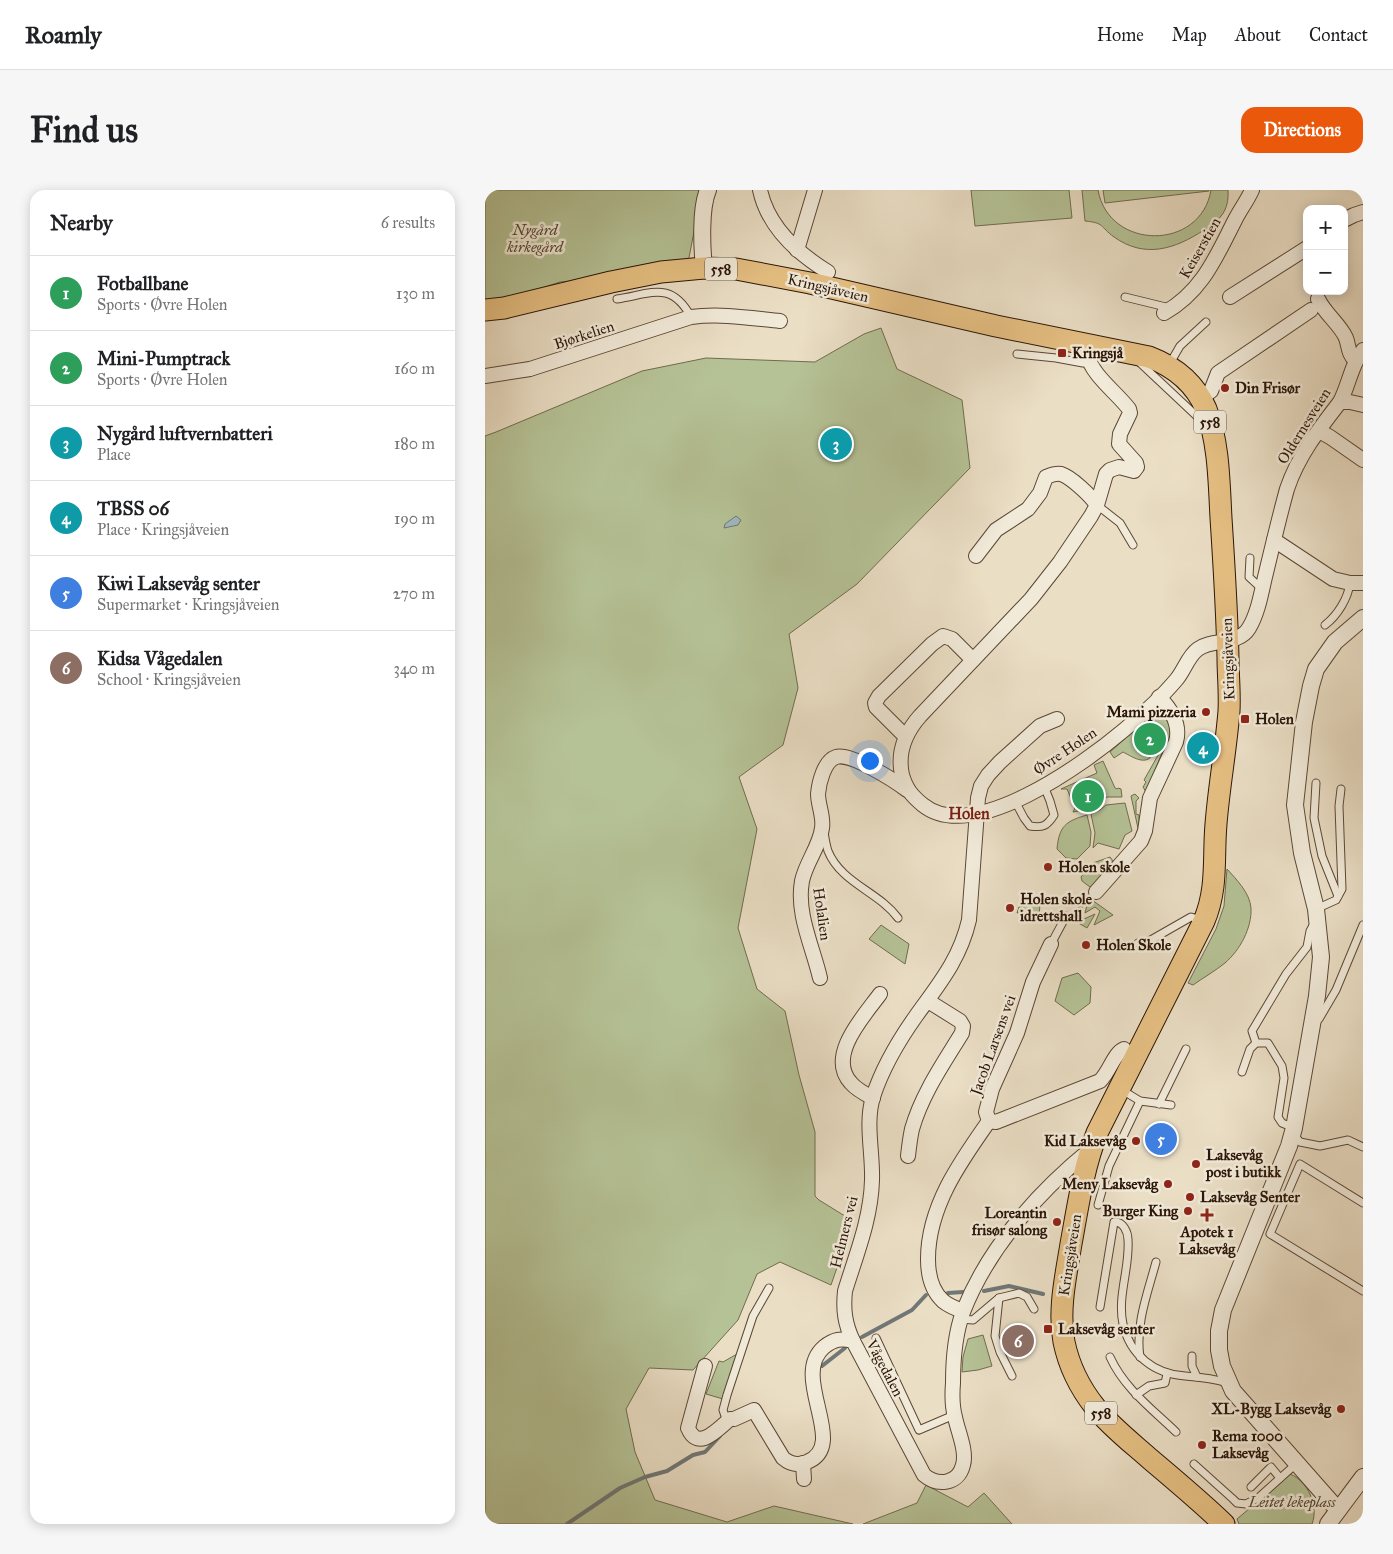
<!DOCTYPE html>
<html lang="en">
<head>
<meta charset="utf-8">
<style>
	:root { --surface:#fff; --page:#f6f6f6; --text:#202124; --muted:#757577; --line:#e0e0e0; --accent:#ea580c }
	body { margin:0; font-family:"IM FELL Great Primer",serif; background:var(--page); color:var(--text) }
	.controls { position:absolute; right:15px; top:15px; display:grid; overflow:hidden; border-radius:10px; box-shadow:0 2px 12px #0003 }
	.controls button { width:45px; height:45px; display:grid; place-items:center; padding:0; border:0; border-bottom:1px solid var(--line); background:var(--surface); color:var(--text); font:25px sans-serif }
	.you { position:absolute; left:384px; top:570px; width:18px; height:18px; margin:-12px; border:4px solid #fff; border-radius:50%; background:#1a73e8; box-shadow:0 0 0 8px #1a73e833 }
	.badge { display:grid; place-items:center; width:32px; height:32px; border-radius:50%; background:var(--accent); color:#fff; font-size:16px; font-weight:700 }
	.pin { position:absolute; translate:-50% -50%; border:2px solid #fff; box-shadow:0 1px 5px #0006 }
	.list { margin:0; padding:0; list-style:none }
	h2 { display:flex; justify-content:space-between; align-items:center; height:65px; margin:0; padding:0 20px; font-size:21px }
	h2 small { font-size:16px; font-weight:400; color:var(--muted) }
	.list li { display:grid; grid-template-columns:32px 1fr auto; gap:15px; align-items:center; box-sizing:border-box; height:75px; padding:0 20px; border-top:1px solid var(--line) }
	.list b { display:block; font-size:19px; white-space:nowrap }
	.list p { margin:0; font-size:16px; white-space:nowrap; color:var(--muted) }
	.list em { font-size:16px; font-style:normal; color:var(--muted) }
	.map { position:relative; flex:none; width:878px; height:1334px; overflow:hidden; border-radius:15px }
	header { display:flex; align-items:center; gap:30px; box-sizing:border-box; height:70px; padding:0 25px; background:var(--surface); border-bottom:1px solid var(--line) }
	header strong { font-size:24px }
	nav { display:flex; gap:28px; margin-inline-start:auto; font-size:18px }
	.intro { display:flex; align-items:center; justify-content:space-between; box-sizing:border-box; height:120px; padding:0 30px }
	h1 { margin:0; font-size:35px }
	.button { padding:12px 22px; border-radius:15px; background:var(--accent); color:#fff; font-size:18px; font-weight:700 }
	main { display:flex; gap:30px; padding:0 30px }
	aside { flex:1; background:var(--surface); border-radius:15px; box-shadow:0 2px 12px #0003 }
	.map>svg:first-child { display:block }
	.green { fill:#b5c296; stroke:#706c4e }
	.water { fill:#9eb9c0; stroke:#707776 }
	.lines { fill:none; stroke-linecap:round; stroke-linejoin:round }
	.stream { stroke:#707776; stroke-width:4 }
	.service-casing { stroke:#5b4736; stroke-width:9 }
	.minor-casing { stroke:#5b4736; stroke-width:16 }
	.tertiary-casing { stroke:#5b4736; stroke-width:18 }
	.primary-casing { stroke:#2b1507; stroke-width:23 }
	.service { stroke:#f1ead9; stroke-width:7 }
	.minor { stroke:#f1ead9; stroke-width:14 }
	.tertiary { stroke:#f1ead9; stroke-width:16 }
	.primary { stroke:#e5bf82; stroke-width:21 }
	.poi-dot { fill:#8f2418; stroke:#f1ead9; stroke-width:2 }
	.labels { text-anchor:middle; stroke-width:5; stroke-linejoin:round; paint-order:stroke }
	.shield { fill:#f1ead9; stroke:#665546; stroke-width:1 }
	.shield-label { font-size:14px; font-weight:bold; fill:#2b1507 }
	.park-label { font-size:15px; font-style:italic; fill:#544932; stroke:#f1ead9 }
	.street-label { font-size:15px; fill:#2b1507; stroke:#f1ead9 }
	.poi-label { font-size:15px; font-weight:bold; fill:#2b1507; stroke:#f1ead9; text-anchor:start }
	.neighbourhood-label { font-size:16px; font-weight:bold; fill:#7a1f14; stroke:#f1ead9 }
</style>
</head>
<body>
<header>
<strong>Roamly</strong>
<nav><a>Home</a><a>Map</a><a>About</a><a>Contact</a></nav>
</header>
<div class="intro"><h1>Find us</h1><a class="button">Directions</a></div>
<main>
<aside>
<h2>Nearby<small>6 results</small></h2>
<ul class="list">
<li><span class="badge" style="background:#2e9e5b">1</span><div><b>Fotballbane</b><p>Sports · Øvre Holen</p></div><em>130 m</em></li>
<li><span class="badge" style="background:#2e9e5b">2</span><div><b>Mini-Pumptrack</b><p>Sports · Øvre Holen</p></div><em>160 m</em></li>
<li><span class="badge" style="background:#0f9aa8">3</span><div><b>Nygård luftvernbatteri</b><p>Place</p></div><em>180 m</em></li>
<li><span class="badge" style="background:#0f9aa8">4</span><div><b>TBSS 06</b><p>Place · Kringsjåveien</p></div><em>190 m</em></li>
<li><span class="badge" style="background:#3f7fe0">5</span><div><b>Kiwi Laksevåg senter</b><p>Supermarket · Kringsjåveien</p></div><em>270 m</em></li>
<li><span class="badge" style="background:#8d6e63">6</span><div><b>Kidsa Vågedalen</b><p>School · Kringsjåveien</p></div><em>340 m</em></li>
</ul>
</aside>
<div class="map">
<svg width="878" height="1334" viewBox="0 0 878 1334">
	<rect width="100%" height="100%" fill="#eadec5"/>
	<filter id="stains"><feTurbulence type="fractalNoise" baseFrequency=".004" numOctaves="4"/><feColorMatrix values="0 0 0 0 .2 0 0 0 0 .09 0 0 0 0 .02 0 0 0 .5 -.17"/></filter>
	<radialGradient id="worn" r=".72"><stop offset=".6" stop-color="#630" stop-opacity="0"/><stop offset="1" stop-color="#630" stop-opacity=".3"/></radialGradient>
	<!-- green -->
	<g class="green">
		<path d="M0,0H217L202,78L174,83L75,92L17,111L0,112Z"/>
		<path d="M486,0H584L587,28L490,36Z"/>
		<path d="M597,0H613C624,61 716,61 726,0H743C744,21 736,29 719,40C690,59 660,69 629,47C614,36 620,33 600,31Z"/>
		<path d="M618,0H724V1L620,13Z"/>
		<path d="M396,138L412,179L477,210L485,278L372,394L304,444L313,498L298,555L254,587L272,639L253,738L272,799L300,821L314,885L330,942V1006L334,1010L368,1031L346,1095L295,1072L272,1084L253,1130L208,1180L164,1178L141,1219L150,1262L170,1310L242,1332L289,1316L368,1334H0V246L11,242L157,181L221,168L330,172L379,144Z"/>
		<path d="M671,521L677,528L680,525L689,542L681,560L679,558L661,602L658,597L661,592L659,590L676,560L673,554L679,548L674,536L666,537V541H657L652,547L665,561V568C657,574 646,566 638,562L629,568L625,562Z"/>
		<path d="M664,543H671L674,548L671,552L664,555L656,548L658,544Z"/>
		<path d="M618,571L630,598L632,599L633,598L636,599L637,607H622L608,618L588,622L590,618L582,599H576L612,583L609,575Z"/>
		<path d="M650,604L654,608L651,611V624L654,625V643L646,606Z"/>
		<path d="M640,613L647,641L640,645L634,659L613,653L608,658L610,643L606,624L615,620L621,615Z"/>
		<path d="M602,625L606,642L605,656L592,669L581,668L572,659C574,636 581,631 602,625Z"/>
		<path d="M625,667L628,671L627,674L608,697H605L597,691L596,687L608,673Z"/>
		<path d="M742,679C751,689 765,703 766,718C767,738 755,760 740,773C730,781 718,788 708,795L703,793L731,739L739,716Z"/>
		<path d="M600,705L628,725L609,735L615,721L610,717L600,723L603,711L597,707Z"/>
		<path d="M546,714L555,715L554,725H550L548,722L539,725L537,723H532L534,717Z"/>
		<path d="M598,714L595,726L599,729L610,724L602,738L585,728L587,723Z"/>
		<path d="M396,735L424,754L420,774L384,749Z"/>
		<path d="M593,783L606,797L605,813L589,825L570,811L577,788Z"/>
		<path d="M498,1145L507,1176L493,1180L477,1182L478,1167L483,1149Z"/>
		<path d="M252,1164L238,1209L221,1204L234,1171L238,1172Z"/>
		<path d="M805,1284C823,1291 834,1316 827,1334H754L752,1329Z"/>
		<path d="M441,1295L483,1317L499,1303L527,1334H378L432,1313Z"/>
	</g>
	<!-- water -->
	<path class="water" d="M251,326L256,330L253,335L239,338L240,334Z"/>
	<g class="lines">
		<!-- stream -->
		<g class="stream">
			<path d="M499,1101L524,1096L558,1104"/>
			<path d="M463,1103L478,1102"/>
			<path d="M377,1147L427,1120L441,1105"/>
			<path d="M337,1176L360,1158"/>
			<path d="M82,1334L135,1298L160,1287L182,1281L208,1265L220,1262L235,1246"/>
		</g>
		<defs>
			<g id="service">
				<path d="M640,107L685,118"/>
				<path d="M132,109C166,104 186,90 206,127"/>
				<path d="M532,164L571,168L598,173L605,172"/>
				<path d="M653,171L718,232"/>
				<path d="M684,175L695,156L721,132"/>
				<path d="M612,315L635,333L648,355"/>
				<path d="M765,368L764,387L777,399"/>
				<path d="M840,435C853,425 863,408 865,393"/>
				<path d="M831,593L829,628L837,666L853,706"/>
				<path d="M530,611L539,628L545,636C558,638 562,636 569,625L565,611L559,596"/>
				<path d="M339,642C340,648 341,655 343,661C356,693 394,702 413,728"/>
				<path d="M831,719L851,710L857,699L854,616L856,599"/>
				<path d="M830,732L825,741L822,757L801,784L767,841L771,853H783L797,876L799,888L793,927L797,933L809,938L810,946L815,952L835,956L863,950L878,957"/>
				<path d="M653,753L664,751L706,727L716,730"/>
				<path d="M566,754L581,726"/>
				<path d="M834,829L851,800L878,735"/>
				<path d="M757,882L765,859L771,853"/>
				<path d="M637,900L655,911L686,915"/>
				<path d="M674,914L701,859"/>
				<path d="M878,1013L815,974L785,1044L878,1101"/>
				<path d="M613,1015L624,976L655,911"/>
				<path d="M514,1108L510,1146L515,1162L527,1186"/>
				<path d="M615,1117L629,1032C638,1031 643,1042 643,1050C645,1078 632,1106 638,1134C645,1165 669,1184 700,1186C714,1187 728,1188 742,1193"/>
				<path d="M476,1129L488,1130L514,1108L534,1103L542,1107L549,1119"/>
				<path d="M391,1148L434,1240L469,1225"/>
				<path d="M707,1166V1176L712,1187"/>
				<path d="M625,1167C639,1198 667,1219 691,1242"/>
				<path d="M655,1167C650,1135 663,1102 671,1072"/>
				<path d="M651,1205L664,1196L680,1193L682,1184"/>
				<path d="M246,1229L240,1226L238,1220L242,1205L268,1126L284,1098"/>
				<path d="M709,1274L748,1309L752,1313L761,1314L773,1308L811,1274"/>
				<path d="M766,1297L786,1277L795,1288"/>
			</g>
			<g id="minor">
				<path d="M275,0C283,37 312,63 343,82"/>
				<path d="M859,30L869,25L878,22"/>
				<path d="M312,60L330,0"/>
				<path d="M745,107L822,58"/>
				<path d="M833,109C840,124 855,134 861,148C864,156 863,164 870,170"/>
				<path d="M679,123C717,102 731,67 750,30C755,20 762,11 767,0"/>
				<path d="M604,154C603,158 602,162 603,166C606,184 633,204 644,219L645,223L635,244L634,254L651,273L652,277L649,281L634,277L625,280L621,284L612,315L606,326L575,372L546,409L435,526C420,543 412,562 417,585C421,599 427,606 438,615C488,655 600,573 639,540C657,525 676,508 691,490C699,481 703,466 713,459C728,448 753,456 764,438C773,423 776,404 780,387C787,358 794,328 802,299C813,266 834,239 855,212C864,195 866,175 878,160"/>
				<path d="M0,186L45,179L206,127C235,123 266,128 295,131"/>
				<path d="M715,208L726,201L733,183L826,120"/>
				<path d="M855,212H865L878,215"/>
				<path d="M834,241L845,247L878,270"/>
				<path d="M789,350L848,389L865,393H878"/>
				<path d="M491,366L511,340L543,319L555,303L561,287C566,285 570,283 576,284C586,287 606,306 612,315"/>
				<path d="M420,546L391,517L390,513L394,506L447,454L458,446L467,449L488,470"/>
				<path d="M611,702L656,651L660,641L665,608L691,552C696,534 686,519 674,507"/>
				<path d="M335,788C328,757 311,724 317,691C321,672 335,656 337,638C339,627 333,615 333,604C334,593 339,571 351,567C365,562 410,591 422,600"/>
				<path d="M388,908C380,904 371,899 366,893C341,866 379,826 395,804"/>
				<path d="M504,931L501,922L507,899L532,843L548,792L566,754"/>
				<path d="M504,931L511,932L615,891C625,881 629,863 639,859"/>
				<path d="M423,966C424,957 425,948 427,939C437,904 458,874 477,843L478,836L475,831L443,811"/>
				<path d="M478,1121C472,1119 464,1116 458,1111C446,1100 443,1085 443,1069C443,1017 475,972 504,931"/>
				<path d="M368,1151C360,1134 358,1120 360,1101C371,1065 386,1029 387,990C388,963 380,933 388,907C397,879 414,850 431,826C454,794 475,769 484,730L493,608L496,596L503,585L515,572L555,536L572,529"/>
				<path d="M220,1176L203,1238C213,1262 232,1240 245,1229"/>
				<path d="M249,1229L269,1220L298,1268C305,1274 313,1276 322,1272C365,1255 304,1187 339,1157C349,1149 356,1148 368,1151L439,1285C452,1296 473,1295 478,1275C482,1261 473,1242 470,1227C467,1216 467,1205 468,1193C468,1170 470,1144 478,1122C503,1058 553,1002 606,959"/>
				<path d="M318,1273L319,1289"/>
			</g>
			<g id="tertiary">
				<path d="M219,78C217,58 215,19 223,0"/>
				<path d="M853,1320L748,1201L737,1176L734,1160V1141L738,1120L804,956L809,938L832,806L836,767L831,719L817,663L810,615L819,532L826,496L831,479L850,452L878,428"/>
				<path d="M843,1334L878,1287"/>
			</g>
			<path id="primary" d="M0,120L19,118L126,92L176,82L219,78L251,79L325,93L511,136L664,167C690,177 710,193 721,219C734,253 734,292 736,328C739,374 742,421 743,468C743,485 745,503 744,521C741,559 734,596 731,634C728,668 733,698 719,731L612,943C598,979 593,1016 586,1054C581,1085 573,1120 579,1152C584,1176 595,1198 610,1217C625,1236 647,1253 665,1269C690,1290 715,1311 739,1334"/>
		</defs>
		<!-- service casing -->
		<use href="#service" class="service-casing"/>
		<!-- minor casing -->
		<use href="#minor" class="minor-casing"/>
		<!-- tertiary casing -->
		<use href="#tertiary" class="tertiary-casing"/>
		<!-- primary casing -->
		<use href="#primary" class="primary-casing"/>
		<!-- service -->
		<use href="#service" class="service"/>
		<!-- minor -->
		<use href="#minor" class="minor"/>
		<!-- tertiary -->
		<use href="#tertiary" class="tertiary"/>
		<!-- primary -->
		<use href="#primary" class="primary"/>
	</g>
	<!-- markers -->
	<g class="poi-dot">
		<rect x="572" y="158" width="10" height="10" rx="2.5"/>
		<circle cx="740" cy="198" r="5"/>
		<circle cx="721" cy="522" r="5"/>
		<rect x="755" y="524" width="10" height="10" rx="2.5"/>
		<circle cx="563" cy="677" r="5"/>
		<circle cx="525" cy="718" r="5"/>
		<circle cx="601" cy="755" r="5"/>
		<circle cx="651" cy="951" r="5"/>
		<circle cx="711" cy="974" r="5"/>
		<circle cx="683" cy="994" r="5"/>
		<circle cx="705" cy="1007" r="5"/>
		<circle cx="703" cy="1021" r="5"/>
		<path d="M719.5 1017.5h5v5h5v5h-5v5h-5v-5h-5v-5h5z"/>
		<circle cx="572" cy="1032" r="5"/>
		<rect x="558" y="1134" width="10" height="10" rx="2.5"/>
		<circle cx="856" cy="1219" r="5"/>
		<circle cx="717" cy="1255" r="5"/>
	</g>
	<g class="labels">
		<!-- shield labels -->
		<g class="shield">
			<rect x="220" y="67.5" width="32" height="23" rx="4"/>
			<rect x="709" y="220.5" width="32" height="23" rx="4"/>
			<rect x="600" y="1211.5" width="32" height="23" rx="4"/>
		</g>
		<g class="shield-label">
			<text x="236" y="84">558</text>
			<text x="725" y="237">558</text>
			<text x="616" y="1228">558</text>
		</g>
		<!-- park labels -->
		<g class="park-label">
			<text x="50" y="45">Nygård<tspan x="50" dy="17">kirkegård</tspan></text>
			<text x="807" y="1317">Leitet lekeplass</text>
		</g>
		<!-- street labels -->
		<g class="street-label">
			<text transform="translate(715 58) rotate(-60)" y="5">Keiserstien</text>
			<text transform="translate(343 98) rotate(13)" y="5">Kringsjåveien</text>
			<text transform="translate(99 145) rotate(-18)" y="5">Bjørkelien</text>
			<text transform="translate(819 236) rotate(-58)" y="5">Oldernesveien</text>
			<text transform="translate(743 469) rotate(-92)" y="5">Kringsjåveien</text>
			<text transform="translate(580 561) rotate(-34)" y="5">Øvre Holen</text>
			<text transform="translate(337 724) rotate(82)" y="5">Holalien</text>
			<text transform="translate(508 855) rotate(-70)" y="5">Jacob Larsens vei</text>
			<text transform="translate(359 1042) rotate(-76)" y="5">Helmers vei</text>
			<text transform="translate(585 1065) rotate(-81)" y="5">Kringsjåveien</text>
			<text transform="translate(400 1178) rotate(62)" y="5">Vågedalen</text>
		</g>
		<!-- poi labels -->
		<g class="poi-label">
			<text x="587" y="168">Kringsjå</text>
			<text x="750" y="203">Din Frisør</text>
			<text x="711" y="527" text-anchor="end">Mami pizzeria</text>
			<text x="770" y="534">Holen</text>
			<text x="573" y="682">Holen skole</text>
			<text x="535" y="714">Holen skole<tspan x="535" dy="17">idrettshall</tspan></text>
			<text x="611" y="760">Holen Skole</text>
			<text x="641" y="956" text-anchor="end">Kid Laksevåg</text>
			<text x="721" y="970">Laksevåg<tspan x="721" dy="17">post i butikk</tspan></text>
			<text x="673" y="999" text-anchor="end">Meny Laksevåg</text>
			<text x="715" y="1012">Laksevåg Senter</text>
			<text x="693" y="1026" text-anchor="end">Burger King</text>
			<text x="562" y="1028" text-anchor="end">Loreantin<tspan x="562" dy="17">frisør salong</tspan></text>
			<text x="722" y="1047" text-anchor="middle">Apotek 1<tspan x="722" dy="17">Laksevåg</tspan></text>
			<text x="573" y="1144">Laksevåg senter</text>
			<text x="846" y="1224" text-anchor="end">XL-Bygg Laksevåg</text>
			<text x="727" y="1251">Rema 1000<tspan x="727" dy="17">Laksevåg</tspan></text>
		</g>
		<!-- neighbourhood labels -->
		<g class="neighbourhood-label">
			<text x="484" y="629">Holen</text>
		</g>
	</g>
	<rect width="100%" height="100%" filter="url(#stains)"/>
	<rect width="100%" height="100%" fill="url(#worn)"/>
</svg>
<div class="controls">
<button>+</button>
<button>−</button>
</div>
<div class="you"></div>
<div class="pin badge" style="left:603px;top:606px;background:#2e9e5b">1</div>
<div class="pin badge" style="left:665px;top:549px;background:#2e9e5b">2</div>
<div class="pin badge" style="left:351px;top:254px;background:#0f9aa8">3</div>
<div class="pin badge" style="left:718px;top:558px;background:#0f9aa8">4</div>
<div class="pin badge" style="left:676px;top:949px;background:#3f7fe0">5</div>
<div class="pin badge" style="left:533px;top:1151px;background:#8d6e63">6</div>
</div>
</main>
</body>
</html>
